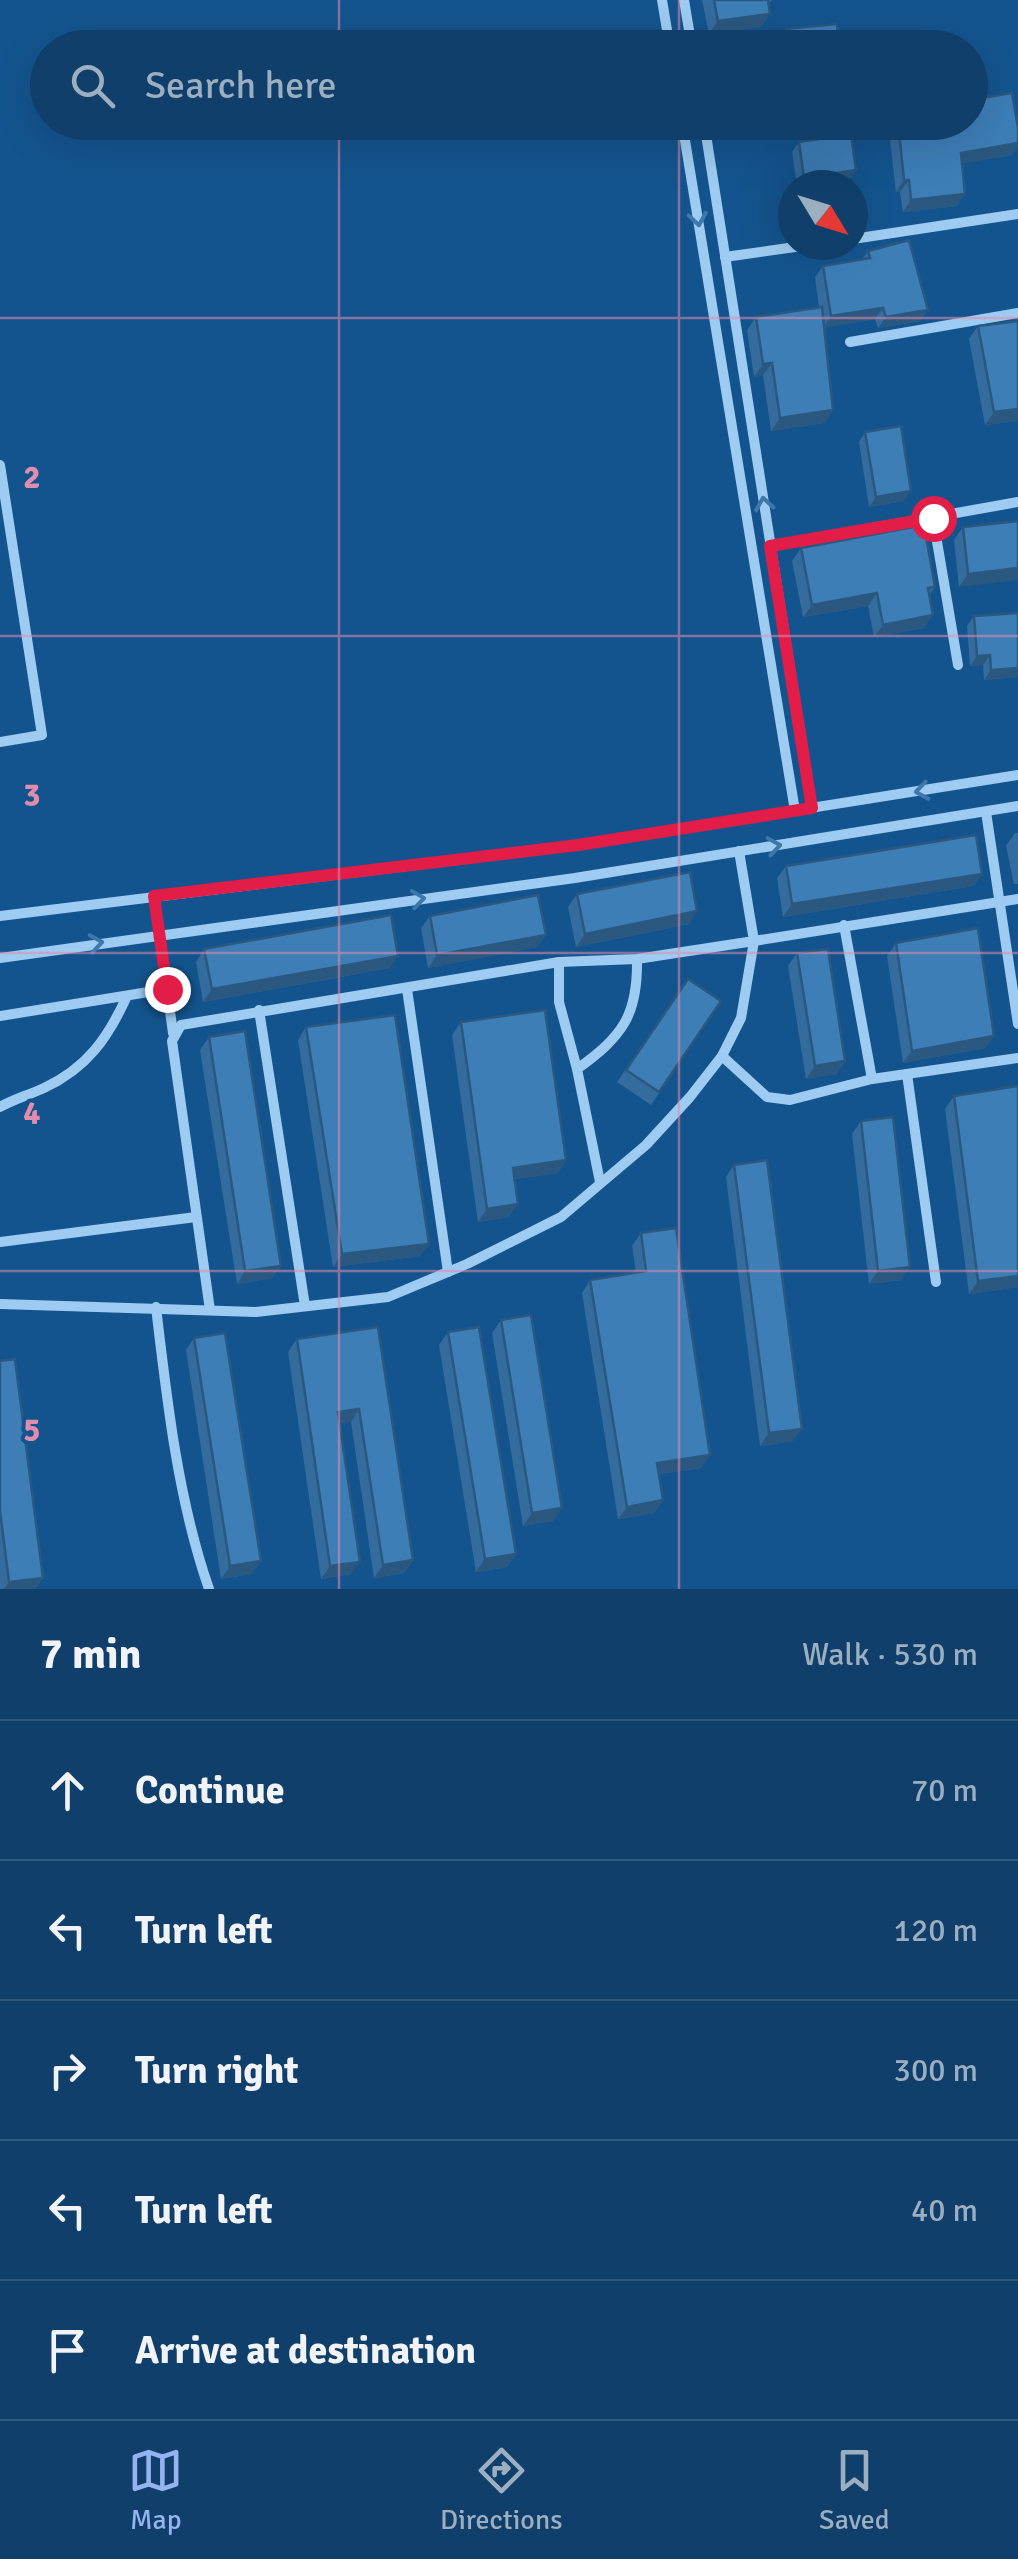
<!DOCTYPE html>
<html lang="en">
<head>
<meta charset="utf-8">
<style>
	:root { --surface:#0f3f6a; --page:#1d4a72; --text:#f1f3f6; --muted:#9bafc1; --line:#2f587e; --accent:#95b2f1 }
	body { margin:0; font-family:Signika,sans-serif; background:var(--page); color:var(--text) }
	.compass { position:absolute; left:778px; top:170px; width:90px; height:90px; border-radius:50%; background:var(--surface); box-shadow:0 10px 40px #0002; rotate:128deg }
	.stop { position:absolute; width:30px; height:30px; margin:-22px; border:8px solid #e11d48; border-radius:50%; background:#fff }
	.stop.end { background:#e11d48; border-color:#fff; box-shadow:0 2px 10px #0008 }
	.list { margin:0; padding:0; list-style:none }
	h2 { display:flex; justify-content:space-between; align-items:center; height:130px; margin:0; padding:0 40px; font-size:42px }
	h2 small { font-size:32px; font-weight:400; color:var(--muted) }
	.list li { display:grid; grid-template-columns:65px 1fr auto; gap:30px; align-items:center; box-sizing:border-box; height:140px; padding:0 40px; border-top:2px solid var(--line) }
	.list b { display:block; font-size:38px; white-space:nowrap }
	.list em { font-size:32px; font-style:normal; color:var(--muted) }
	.icon { flex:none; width:55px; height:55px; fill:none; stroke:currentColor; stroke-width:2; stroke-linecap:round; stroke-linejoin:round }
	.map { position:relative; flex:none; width:1018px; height:1589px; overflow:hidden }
	.search { position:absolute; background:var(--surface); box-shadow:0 10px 40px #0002; left:30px; right:30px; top:30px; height:110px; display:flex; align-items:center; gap:25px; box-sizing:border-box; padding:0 35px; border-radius:55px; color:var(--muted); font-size:38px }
	.sheet { height:830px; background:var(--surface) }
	nav { display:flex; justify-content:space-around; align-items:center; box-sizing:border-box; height:140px; border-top:2px solid var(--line); background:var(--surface); font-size:28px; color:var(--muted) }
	nav a { display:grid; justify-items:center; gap:5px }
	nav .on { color:var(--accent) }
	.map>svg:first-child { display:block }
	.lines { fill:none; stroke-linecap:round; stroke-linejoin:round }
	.street { stroke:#9ecbf1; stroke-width:10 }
	.wall { fill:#346c9d }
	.shaded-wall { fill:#2b5880 }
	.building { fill:#3d7eb7; stroke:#2b5880; stroke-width:2.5 }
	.oneway { stroke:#3d78ac }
	.route { stroke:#e11d48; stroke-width:12 }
	.grid { fill:none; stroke:#e08cad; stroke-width:2.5; stroke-opacity:0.55 }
	.grid-label { font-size:32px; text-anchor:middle; font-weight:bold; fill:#e08cad; stroke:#14548e; stroke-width:8; stroke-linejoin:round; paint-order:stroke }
</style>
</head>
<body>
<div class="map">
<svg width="1018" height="1589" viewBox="0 0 1018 1589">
	<rect width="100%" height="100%" fill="#14548e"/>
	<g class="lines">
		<!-- street -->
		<g class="street">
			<path d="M662,0L670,48"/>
			<path d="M684,0L692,48"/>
			<path d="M682,122L795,811"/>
			<path d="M704,122L812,808"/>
			<path d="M853,239L1018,214"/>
			<path d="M725,257L809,245"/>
			<path d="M850,342L1018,313"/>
			<path d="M0,465L42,735L0,742"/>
			<path d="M933,518L958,665"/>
			<path d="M771,546L1018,502"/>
			<path d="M986,812L1018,1024"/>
			<path d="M154,896L173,1033"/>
			<path d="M0,916L578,845L1018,775"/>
			<path d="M844,925L872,1079L1018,1058"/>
			<path d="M0,958L575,878L1018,806"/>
			<path d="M559,962V1002L577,1069"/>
			<path d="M407,989L448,1272"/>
			<path d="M259,1010L305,1306"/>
			<path d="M0,1016L167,989"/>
			<path d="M722,1056L767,1097L790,1100L872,1079"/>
			<path d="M907,1074L936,1282"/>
			<path d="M0,1107C14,1099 29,1095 44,1088C87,1068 108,1038 127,996"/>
			<path d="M600,1182L577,1069C623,1036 638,1015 637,959"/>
			<path d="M0,1242L196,1217"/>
			<path d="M0,1304L256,1312L388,1297L467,1264L561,1217L646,1145L690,1097L722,1056L741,1018L754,941L1018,899"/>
			<path d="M156,1307C167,1401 178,1500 209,1589"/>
			<path d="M210,1310L172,1041L181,1025L559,962L637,959L754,941L739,851"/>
		</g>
	</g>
	<!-- wall -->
	<g class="wall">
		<path d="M702,0H772L768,5L770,14L761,27L709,34Z"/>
		<path d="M786,29L839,48H780L779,39Z"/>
		<path d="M888,122H970L1018,128V146L1012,155L962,163L957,206L903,212L900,192H896Z"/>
		<path d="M799,142L856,170L849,180L812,185H797L792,152Z"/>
		<path d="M868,251L928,310L920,321L878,328L875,319L824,327L833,410L824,423L771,431L763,375L754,377L747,330L756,317L819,307L815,277L823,266L862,259Z"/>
		<path d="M1018,321V421L985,425L969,339L978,326Z"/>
		<path d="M865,432L904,501L869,507L859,442Z"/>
		<path d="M1018,521L959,587L954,540L963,527Z"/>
		<path d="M801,548L935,587L929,595L924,628L874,637L868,606L803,617L792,561Z"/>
		<path d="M974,616L1018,677L984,680L983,665L970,666L967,626Z"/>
		<path d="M1015,833H1018V884H1014L1006,846Z"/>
		<path d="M786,866L982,874L973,886L783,917L777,878Z"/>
		<path d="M577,894L689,924L576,947L568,907Z"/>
		<path d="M430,916L546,935L537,947L428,968L421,928Z"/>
		<path d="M896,943L994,1036L985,1048L903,1063L887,956Z"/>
		<path d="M204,949L390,968L203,1002L196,962Z"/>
		<path d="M797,953L845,1061L836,1074L806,1079L788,966Z"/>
		<path d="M688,979L721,1001L651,1105L617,1082Z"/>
		<path d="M461,1022L566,1160L558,1173L515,1179L509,1217L478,1222L452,1035Z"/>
		<path d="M306,1027L420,1256L333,1267L298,1040Z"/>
		<path d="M209,1037L281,1266L272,1278L237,1284L200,1050Z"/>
		<path d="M1018,1086V1287L969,1294L945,1109L954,1096Z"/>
		<path d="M861,1121L901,1280L869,1284L852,1134Z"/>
		<path d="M734,1165L793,1441L760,1446L726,1177Z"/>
		<path d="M641,1233L701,1468L659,1474L663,1500L654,1513L618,1519L582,1293L590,1280L636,1273L632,1246Z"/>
		<path d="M501,1320L562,1508L553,1521L523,1526L492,1333Z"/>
		<path d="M378,1327L413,1560L404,1573L374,1578L351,1422L339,1423L351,1574L321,1579L288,1352L297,1339Z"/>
		<path d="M448,1332L516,1554L507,1567L476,1572L439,1345Z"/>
		<path d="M194,1338L261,1561L252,1574L221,1579L186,1350Z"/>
		<path d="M0,1361L43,1578L35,1589H0Z"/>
	</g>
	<!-- shaded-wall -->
	<g class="shaded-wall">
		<path d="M770,14L761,27L709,34L718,21Z"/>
		<path d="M1018,143V146L1012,155L952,165L961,153Z"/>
		<path d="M856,170L849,180L812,185H799L804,178Z"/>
		<path d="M904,180H909L900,192H896Z"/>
		<path d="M965,194L957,206L903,212L911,200Z"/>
		<path d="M883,308L875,319L823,328L831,316Z"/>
		<path d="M928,310L920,321L878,328L886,317Z"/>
		<path d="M772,363L763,375L754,377L763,364Z"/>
		<path d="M1018,409V421L985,425L994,412Z"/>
		<path d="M833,410L824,423L771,431L780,418Z"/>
		<path d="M911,491L904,501L869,507L876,497Z"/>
		<path d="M1018,568V580L959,587L968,574Z"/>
		<path d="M877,593L868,606L803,617L812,605Z"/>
		<path d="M933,615L924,628L874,637L883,625Z"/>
		<path d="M990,655L983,665L970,666L977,656Z"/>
		<path d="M1018,668V677L984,680L991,670Z"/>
		<path d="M982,874L973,886L783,917L792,904Z"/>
		<path d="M697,911L689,924L576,947L585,934Z"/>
		<path d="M546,935L537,947L428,968L437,955Z"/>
		<path d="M398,956L390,968L203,1002L212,989Z"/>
		<path d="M994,1036L985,1048L903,1063L912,1051Z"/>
		<path d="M845,1061L836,1074L806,1079L815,1066Z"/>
		<path d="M566,1160L558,1173L504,1181L513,1168Z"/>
		<path d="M518,1204L509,1217L478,1222L487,1209Z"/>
		<path d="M429,1244L420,1256L333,1267L342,1254Z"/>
		<path d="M281,1266L272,1278L237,1284L245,1271Z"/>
		<path d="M910,1267L901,1280L869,1284L878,1271Z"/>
		<path d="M1018,1276V1287L969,1294L978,1281Z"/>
		<path d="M359,1409L351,1422L329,1425L338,1412Z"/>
		<path d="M802,1429L793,1441L760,1446L769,1433Z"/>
		<path d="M710,1455L701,1468L648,1476L657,1463Z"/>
		<path d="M663,1500L654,1513L618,1519L627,1507Z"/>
		<path d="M562,1508L553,1521L523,1526L532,1513Z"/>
		<path d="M516,1554L507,1567L476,1572L485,1559Z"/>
		<path d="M413,1560L404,1573L374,1578L383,1565Z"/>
		<path d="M261,1561L252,1574L221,1579L230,1566Z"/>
		<path d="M360,1562L351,1574L321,1579L330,1566Z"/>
		<path d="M43,1578L35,1589H4L9,1582Z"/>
	</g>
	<!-- building -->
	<g class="building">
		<path d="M714,0H768L770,14L718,21Z"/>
		<path d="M837,24L839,48H788L786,29Z"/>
		<path d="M1012,93L1018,128V143L961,153L965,194L911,200L909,180H904L898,122H970V100Z"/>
		<path d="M851,134L856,170L804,178L799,142Z"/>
		<path d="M909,240L928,310L886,317L883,308L831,316L823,266L870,258L868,251Z"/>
		<path d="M822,307L833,410L780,418L772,363L763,364L756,317Z"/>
		<path d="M1018,321V409L994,412L978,326Z"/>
		<path d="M901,426L911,491L876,497L865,432Z"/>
		<path d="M1018,521V568L968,574L963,527Z"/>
		<path d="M924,525L935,587L928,588L933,615L883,625L877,593L812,605L801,548Z"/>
		<path d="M1018,613V668L991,670L990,655L977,656L974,616Z"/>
		<path d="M976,835L982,874L792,904L786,866Z"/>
		<path d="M690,872L697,911L585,934L577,894Z"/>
		<path d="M538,895L546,935L437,955L430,916Z"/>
		<path d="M391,915L398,956L212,989L204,949Z"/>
		<path d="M978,928L994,1036L912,1051L896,943Z"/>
		<path d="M828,949L845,1061L815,1066L797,953Z"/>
		<path d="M688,979L721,1001L659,1092L626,1070Z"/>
		<path d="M545,1010L566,1160L513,1168L518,1204L487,1209L461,1022Z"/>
		<path d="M395,1015L429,1244L342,1254L306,1027Z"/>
		<path d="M245,1031L281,1266L245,1271L209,1037Z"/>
		<path d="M1018,1086V1276L978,1281L954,1096Z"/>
		<path d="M893,1117L910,1267L878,1271L861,1121Z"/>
		<path d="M767,1160L802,1429L769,1433L734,1165Z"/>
		<path d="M676,1228L710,1455L657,1463L663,1500L627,1507L590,1280L646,1271L641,1233Z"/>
		<path d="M531,1315L562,1508L532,1513L501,1320Z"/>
		<path d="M378,1327L413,1560L383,1565L359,1409L338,1412L360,1562L330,1566L297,1339Z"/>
		<path d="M479,1327L516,1554L485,1559L448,1332Z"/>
		<path d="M225,1333L261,1561L230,1566L194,1338Z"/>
		<path d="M15,1359L43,1578L9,1582L0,1511V1361Z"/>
	</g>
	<!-- one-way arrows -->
	<defs><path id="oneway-chevron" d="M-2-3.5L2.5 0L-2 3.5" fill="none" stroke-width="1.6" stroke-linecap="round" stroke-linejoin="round" transform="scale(2.5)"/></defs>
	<g class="oneway">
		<use href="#oneway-chevron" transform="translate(698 219) rotate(81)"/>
		<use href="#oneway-chevron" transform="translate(764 504) rotate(-99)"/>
		<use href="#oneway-chevron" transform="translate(922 791) rotate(171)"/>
		<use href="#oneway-chevron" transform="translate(774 846) rotate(-9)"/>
		<use href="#oneway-chevron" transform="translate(418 899) rotate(-8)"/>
		<use href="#oneway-chevron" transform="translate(96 943) rotate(-9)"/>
	</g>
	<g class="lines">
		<!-- route -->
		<path class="route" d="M167,989L154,896L578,845L812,808L770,546L933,518"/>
	</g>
	<!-- grid -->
	<path class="grid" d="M339,0V48M679,0V48M339,122V1589M679,122V1589M0,318H1018M0,636H1018M0,953H1018M0,1271H1018"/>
	<g class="grid-label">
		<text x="32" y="488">2</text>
		<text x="32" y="806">3</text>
		<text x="32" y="1124">4</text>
		<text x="32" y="1441">5</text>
	</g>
</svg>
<svg class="compass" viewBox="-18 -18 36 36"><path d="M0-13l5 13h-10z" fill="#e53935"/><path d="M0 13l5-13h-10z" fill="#9bafc1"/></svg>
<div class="stop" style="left:933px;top:518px"></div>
<div class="stop end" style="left:167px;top:989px"></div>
<div class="search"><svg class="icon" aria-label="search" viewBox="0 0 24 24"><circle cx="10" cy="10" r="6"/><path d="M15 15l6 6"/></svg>Search here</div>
</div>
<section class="sheet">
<h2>7 min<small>Walk · 530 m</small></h2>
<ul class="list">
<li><svg class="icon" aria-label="ahead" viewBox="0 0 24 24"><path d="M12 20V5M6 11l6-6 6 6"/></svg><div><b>Continue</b></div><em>70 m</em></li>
<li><svg class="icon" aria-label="left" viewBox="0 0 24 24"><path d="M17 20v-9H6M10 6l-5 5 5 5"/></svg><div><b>Turn left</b></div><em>120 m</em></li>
<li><svg class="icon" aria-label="right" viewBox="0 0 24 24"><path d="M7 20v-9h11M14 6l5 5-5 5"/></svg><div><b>Turn right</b></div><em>300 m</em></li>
<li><svg class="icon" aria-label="left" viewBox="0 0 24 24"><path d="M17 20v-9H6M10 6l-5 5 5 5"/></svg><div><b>Turn left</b></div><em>40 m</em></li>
<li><svg class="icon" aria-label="arrive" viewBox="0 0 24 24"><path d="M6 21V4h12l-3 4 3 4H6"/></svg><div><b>Arrive at destination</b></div></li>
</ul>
</section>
<nav>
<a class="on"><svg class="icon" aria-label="map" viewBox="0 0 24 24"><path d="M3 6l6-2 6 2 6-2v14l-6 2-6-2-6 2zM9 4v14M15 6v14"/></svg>Map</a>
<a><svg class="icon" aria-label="directions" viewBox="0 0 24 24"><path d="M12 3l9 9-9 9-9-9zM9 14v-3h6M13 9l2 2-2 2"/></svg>Directions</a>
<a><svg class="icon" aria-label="saved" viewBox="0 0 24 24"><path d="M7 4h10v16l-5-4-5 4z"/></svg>Saved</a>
</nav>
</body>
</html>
